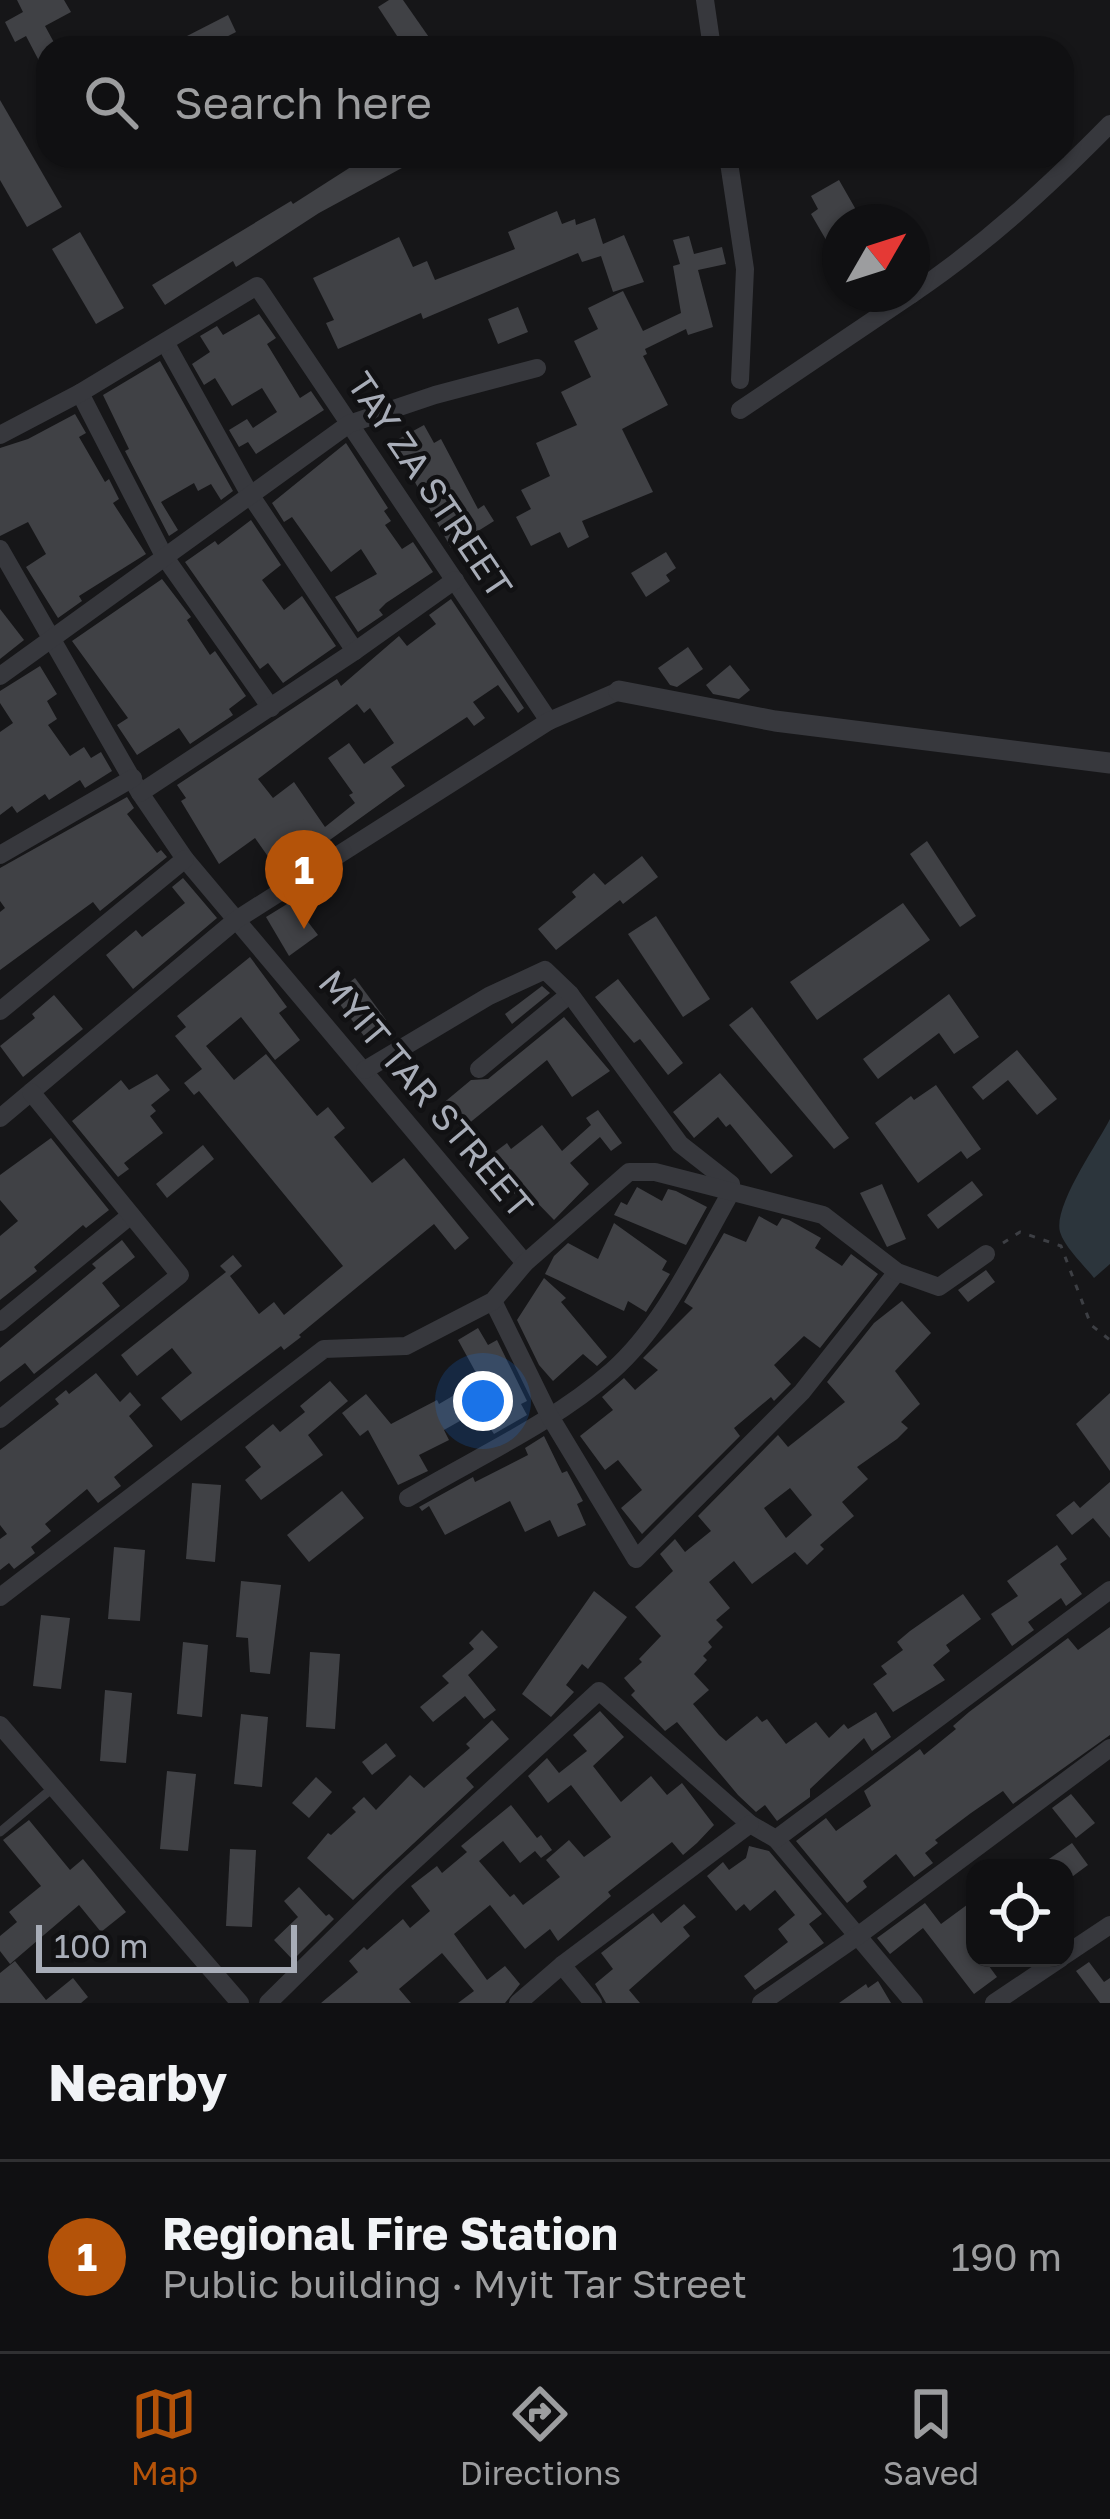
<!DOCTYPE html>
<html lang="en">
<head>
<meta charset="utf-8">
<style>
	:root { --surface:#101012; --page:#1e1e20; --text:#f1f3f6; --muted:#9c9d9f; --line:#303032; --accent:#b45309 }
	body { margin:0; font-family:"Golos Text",sans-serif; background:var(--page); color:var(--text) }
	.controls { position:absolute; right:36px; bottom:36px; display:grid; overflow:hidden; border-radius:24px; box-shadow:0 3px 9px #0004 }
	.controls button { width:108px; height:108px; display:grid; place-items:center; padding:0; border:0; border-bottom:3px solid var(--line); background:var(--surface); color:var(--text); font:60px sans-serif }
	.compass { position:absolute; left:822px; top:204px; width:108px; height:108px; border-radius:50%; background:var(--surface); box-shadow:0 3px 9px #0004; rotate:51deg }
	.scale { position:absolute; left:36px; bottom:30px; width:261px; box-sizing:border-box; padding-left:12px; border:6px solid #a8adb8; border-top:0; font-size:33px; line-height:42px; white-space:nowrap; color:#a8adb8; -webkit-text-stroke:9px #111113; paint-order:stroke }
	.you { position:absolute; left:483px; top:1401px; width:42px; height:42px; margin:-30px; border:9px solid #fff; border-radius:50%; background:#1a73e8; box-shadow:0 0 0 18px #1a73e833 }
	.badge { display:grid; place-items:center; width:78px; height:78px; border-radius:50%; background:var(--accent); color:#fff; font-size:39px; font-weight:700 }
	.pin { position:absolute; translate:-50% -99px; filter:drop-shadow(0 3px 6px #0008) }
	.pin::after { content:''; position:absolute; top:63px; width:42px; height:36px; background:inherit; clip-path:polygon(0 0,100% 0,50% 100%) }
	.list { margin:0; padding:0; list-style:none }
	h2 { display:flex; justify-content:space-between; align-items:center; height:156px; margin:0; padding:0 48px; font-size:51px }
	h2 small { font-size:39px; font-weight:400; color:var(--muted) }
	.list li { display:grid; grid-template-columns:78px 1fr auto; gap:36px; align-items:center; box-sizing:border-box; height:192px; padding:0 48px; border-top:3px solid var(--line) }
	.list b { display:block; font-size:45px; white-space:nowrap }
	.list p { margin:0; font-size:39px; white-space:nowrap; color:var(--muted) }
	.list em { font-size:39px; font-style:normal; color:var(--muted) }
	.icon { flex:none; width:66px; height:66px; fill:none; stroke:currentColor; stroke-width:2; stroke-linecap:round; stroke-linejoin:round }
	.map { position:relative; flex:none; width:1110px; height:2003px; overflow:hidden }
	.search { position:absolute; background:var(--surface); box-shadow:0 3px 9px #0004; left:36px; right:36px; top:36px; height:132px; display:flex; align-items:center; gap:30px; box-sizing:border-box; padding:0 42px; border-radius:36px; color:var(--muted); font-size:45px }
	.sheet { height:348px; background:var(--surface) }
	nav { display:flex; justify-content:space-around; align-items:center; box-sizing:border-box; height:168px; border-top:3px solid var(--line); background:var(--surface); font-size:33px; color:var(--muted) }
	nav a { display:grid; justify-items:center; gap:6px }
	nav .on { color:var(--accent) }
	.map>svg:first-child { display:block }
	.water { fill:#2c353c }
	.building { fill:#404145; fill-rule:evenodd }
	.lines { fill:none; stroke-linecap:round; stroke-linejoin:round }
	.path { stroke:#3d3f44; stroke-width:3; stroke-dasharray:6 9; stroke-linecap:butt }
	.service { stroke:#37383d; stroke-width:9 }
	.minor { stroke:#37383d; stroke-width:18 }
	.tertiary { stroke:#37383d; stroke-width:21 }
	.labels { text-anchor:middle; stroke-width:9; stroke-linejoin:round; paint-order:stroke }
	.street-label { font-size:36px; fill:#a8adb8; stroke:#111113 }
</style>
</head>
<body>
<div class="map">
<svg width="1110" height="2003" viewBox="0 0 1110 2003">
	<rect width="100%" height="100%" fill="#161618"/>
	<!-- water -->
	<path class="water" d="M1110,1119V1264L1094,1278C1084,1265 1065,1248 1060,1232C1053,1206 1098,1143 1110,1119Z"/>
	<!-- building -->
	<g class="building">
		<path d="M17,0H64L71,12L45,26L57,48H48V78L26,36L15,42L5,22L23,12Z"/>
		<path d="M389,0H403L433,43L424,48H405L378,7Z"/>
		<path d="M228,15L236,32L205,48H193L187,36Z"/>
		<path d="M0,100L62,207L27,227L0,180Z"/>
		<path d="M368,156H424L319,213L236,267L233,261L165,305L152,285L291,201L293,204Z"/>
		<path d="M839,180L863,222H840V264L811,214L818,209L811,196Z"/>
		<path d="M557,211L562,224L575,219L576,225L595,218L603,244L624,235L644,282L613,292L601,256L582,262L578,253L430,316L423,319L421,313L338,349L326,323L334,320L313,278L399,237L413,267L427,261L435,280L515,249L508,232Z"/>
		<path d="M80,232L124,308L96,324L52,249Z"/>
		<path d="M689,236L694,254L722,247L726,264L698,270L713,327L688,335L686,329L645,349L647,354L643,356L668,405L622,429L653,492L582,521L589,537L568,548L560,532L531,546L516,517L531,509L521,490L550,476L536,443L577,425L561,392L591,377L574,341L598,329L588,308L623,291L643,331L681,313L673,266L680,264L673,240Z"/>
		<path d="M518,307L528,332L498,344L488,319Z"/>
		<path d="M259,314L276,338L267,344L300,398L311,391L324,410L256,454L248,442L239,447L229,430L247,419L253,428L277,412L262,388L232,406L215,378L204,385L192,364L210,352L200,336L217,326L223,335Z"/>
		<path d="M160,361L233,491L221,500L211,484L198,491L194,483L161,502L178,530L169,536L125,451L129,449L103,395Z"/>
		<path d="M75,414L86,433L79,437L105,482L109,479L119,499L113,503L146,554L79,596L82,601L58,618L26,567L46,554L28,522L0,536V448L28,439Z"/>
		<path d="M424,425L434,443L441,439L478,509L484,505L494,521L451,548L393,442Z"/>
		<path d="M346,443L388,508L384,511L391,521L385,525L402,549L413,542L433,572L386,603L379,610L383,615L358,632L335,597L377,574L361,549L331,572L292,517L284,522L272,503Z"/>
		<path d="M251,520L281,565L262,580L284,610L302,596L336,646L283,683L268,663L260,669L185,562L215,541L218,545Z"/>
		<path d="M666,552L676,568L666,575L670,581L646,597L631,573Z"/>
		<path d="M162,579L191,617L187,620L210,655L215,651L246,696L229,709L233,715L190,744L179,728L137,755L117,725L128,718L72,641Z"/>
		<path d="M451,599L524,708L518,713L498,685L473,702L485,718L474,726L467,717L391,767L405,786L281,875L255,838L219,864L181,801L186,798L177,785L337,679L341,686L399,636L407,646L436,624L429,615ZM357,704L364,713L370,708L394,743L364,764L349,743L328,758L353,793L349,795L355,803L325,827L294,782L273,798L258,779Z"/>
		<path d="M0,609L24,640L0,659Z"/>
		<path d="M688,647L703,669L677,687L670,685L658,668Z"/>
		<path d="M730,665L750,690L739,699L713,694L706,685Z"/>
		<path d="M40,666L57,694L47,701L57,719L48,725L70,756L84,747L91,758L101,752L112,771L85,788L80,780L49,800L45,794L17,813L12,806L0,815V732L13,723L0,703V691Z"/>
		<path d="M127,797L134,808L127,814L157,853L161,850L167,857L100,911L93,902L0,970V912L5,908L0,901V868Z"/>
		<path d="M927,841L976,916L960,927L910,854Z"/>
		<path d="M642,856L658,877L623,904L620,900L556,950L538,929L576,897L572,892L594,873L605,885Z"/>
		<path d="M183,878L217,918L133,989L106,955L136,930L142,937L185,903L172,887Z"/>
		<path d="M292,901L318,935L289,956L266,917Z"/>
		<path d="M903,903L930,940L817,1020L790,982Z"/>
		<path d="M656,916L710,999L683,1017L628,934Z"/>
		<path d="M250,957L287,1007L279,1013L300,1040L275,1060L241,1017L206,1046L234,1080L266,1054L317,1116L328,1107L345,1128L334,1137L372,1183L404,1158L469,1238L455,1250L434,1224L299,1335L301,1337L284,1350L281,1346L181,1421L161,1398L192,1373L172,1348L137,1376L121,1355L226,1272L220,1266L233,1255L242,1266L230,1276L259,1314L274,1302L284,1315L343,1266L199,1091L194,1095L184,1083L202,1069L175,1036L186,1027L177,1016Z"/>
		<path d="M355,978L386,1020L364,1036L333,995Z"/>
		<path d="M618,979L683,1063L668,1075L640,1039L634,1043L595,997Z"/>
		<path d="M542,986L550,993L512,1024L505,1014Z"/>
		<path d="M949,994L979,1037L954,1054L939,1033L878,1079L863,1059Z"/>
		<path d="M54,995L83,1029L23,1077L0,1046L35,1018L32,1014Z"/>
		<path d="M752,1007L849,1138L834,1149L729,1025Z"/>
		<path d="M564,1017L610,1071L572,1097L547,1060L462,1129L441,1105L471,1080L488,1079Z"/>
		<path d="M1017,1050L1057,1099L1037,1115L1008,1080L983,1100L972,1087Z"/>
		<path d="M720,1073L793,1156L771,1174L730,1124L726,1127L718,1117L694,1138L673,1112Z"/>
		<path d="M157,1074L170,1090L151,1105L156,1111L150,1116L163,1133L124,1163L129,1169L118,1177L72,1121L121,1080L129,1090Z"/>
		<path d="M936,1085L981,1149L967,1159L961,1151L918,1183L875,1123L911,1096L914,1100Z"/>
		<path d="M598,1110L622,1143L611,1151L600,1137L570,1163L589,1184L554,1220L523,1188L514,1194L487,1158L507,1143L511,1149L542,1125L562,1151L591,1125L586,1118Z"/>
		<path d="M51,1138L109,1210L86,1228L83,1225L34,1267L37,1271L0,1300V1236L18,1221L0,1200V1175Z"/>
		<path d="M203,1145L214,1159L167,1198L156,1184Z"/>
		<path d="M972,1181L983,1195L938,1229L927,1215Z"/>
		<path d="M882,1184L906,1239L887,1247L860,1193Z"/>
		<path d="M637,1187L662,1201L668,1189L676,1191L707,1207L686,1245L614,1215L621,1202L627,1205Z"/>
		<path d="M759,1216L777,1226L782,1218L789,1220L821,1238L815,1248L842,1266L851,1254L878,1274L820,1348L804,1336L774,1365L791,1384L774,1401L771,1397L734,1428L740,1436L642,1534L621,1508L642,1490L618,1460L605,1470L580,1436L613,1410L602,1397L624,1378L635,1390L658,1370L643,1358L693,1308L684,1302L724,1233L746,1242Z"/>
		<path d="M614,1223L667,1261L662,1270L670,1274L646,1312L628,1301L624,1311L545,1274L554,1256L568,1243L598,1259Z"/>
		<path d="M122,1240L135,1257L102,1283L120,1306L34,1374L25,1363L0,1382V1348L96,1268L92,1264Z"/>
		<path d="M986,1270L995,1282L968,1302L958,1290Z"/>
		<path d="M544,1278L566,1298L561,1302L607,1357L597,1366L583,1354L553,1381L539,1365L517,1320Z"/>
		<path d="M902,1301L931,1333L895,1371L920,1404L901,1422L908,1428L897,1439L857,1467L868,1479L842,1502L854,1516L820,1545L824,1549L807,1565L795,1552L752,1584L734,1561L709,1582L730,1608L716,1620L723,1627L708,1642L712,1647L703,1656L707,1660L694,1674L709,1690L693,1704L719,1735L726,1741L757,1716L762,1722L767,1719L786,1744L816,1722L829,1738L844,1724L848,1729L876,1712L891,1737L872,1751L864,1738L810,1789V1797L777,1821L765,1805L756,1812L738,1795L677,1722L665,1731L631,1695L635,1691L624,1678L642,1662L639,1659L661,1636L635,1607L673,1571L660,1554L675,1539L685,1552L711,1531L698,1516L778,1435L788,1447L845,1402L827,1382L874,1323ZM790,1488L812,1515L786,1538L764,1508Z"/>
		<path d="M478,1328L488,1345L497,1340L527,1401L521,1404L527,1415L494,1434L484,1419L479,1422L474,1413L444,1430L449,1440L419,1455L428,1471L398,1485L368,1430L360,1436L342,1413L366,1394L391,1424L437,1400L439,1404L480,1380L458,1340Z"/>
		<path d="M96,1373L120,1402L130,1392L141,1405L129,1416L153,1446L114,1477L121,1486L98,1503L87,1489L45,1524L51,1531L31,1547L35,1553L14,1569L9,1563L0,1570V1539L7,1534L0,1525V1450L59,1404L55,1399L66,1390L69,1394Z"/>
		<path d="M330,1381L348,1401L308,1435L323,1455L261,1500L245,1480L261,1467L245,1447L273,1424L280,1432L305,1412L300,1406Z"/>
		<path d="M1110,1393V1471L1076,1424Z"/>
		<path d="M544,1436L562,1473L567,1471L583,1501L577,1504L586,1525L558,1537L550,1520L525,1532L510,1501L445,1535L429,1506L422,1511L419,1507L473,1477L475,1482L528,1455L525,1448Z"/>
		<path d="M1110,1482V1538L1093,1518L1072,1535L1056,1515L1074,1501L1080,1508Z"/>
		<path d="M192,1483L221,1485L215,1562L186,1559Z"/>
		<path d="M342,1491L364,1518L309,1562L287,1535Z"/>
		<path d="M1057,1545L1067,1559L1060,1564L1082,1594L1066,1606L1061,1598L1028,1622L1034,1630L1012,1646L991,1614L1018,1596L1007,1581Z"/>
		<path d="M114,1547L145,1550L140,1621L108,1619Z"/>
		<path d="M241,1581L281,1585L270,1674L250,1672L248,1638L236,1637Z"/>
		<path d="M594,1591L627,1617L588,1669L582,1664L566,1685L574,1692L551,1717L522,1694Z"/>
		<path d="M963,1594L981,1619L946,1645L950,1651L933,1665L945,1680L893,1712L873,1684L887,1674L881,1666L903,1650L897,1642L910,1631Z"/>
		<path d="M41,1615L70,1618L61,1689L33,1686Z"/>
		<path d="M1110,1627V1735L1013,1804L1003,1791L971,1813L935,1840L938,1843L925,1853L933,1863L914,1877L896,1854L863,1881L867,1887L847,1903L796,1841L826,1818L836,1831L871,1806L864,1791L920,1749L924,1755L956,1729L953,1726L969,1712L1068,1638L1078,1650Z"/>
		<path d="M482,1630L498,1647L468,1675L496,1710L484,1719L465,1696L433,1722L420,1707L449,1683L442,1676L474,1649L469,1643Z"/>
		<path d="M183,1642L208,1645L202,1717L177,1714Z"/>
		<path d="M310,1652L340,1654L335,1729L306,1727Z"/>
		<path d="M105,1690L132,1693L126,1763L100,1761Z"/>
		<path d="M600,1711L624,1737L593,1766L621,1802L651,1776L667,1795L682,1783L714,1825L697,1843L683,1855L672,1842L608,1892L611,1896L558,1941L550,1929L525,1949L490,1905L454,1934L487,1980L505,1966L520,1984L505,2003H458L474,1991L442,1953L399,1989L411,2003H321L358,1972L349,1961L364,1947L367,1950L403,1919L410,1928L430,1911L411,1886L437,1866L442,1873L467,1852L461,1846L511,1805L537,1838L541,1835L552,1850L541,1858L535,1851L520,1863L503,1841L479,1861L510,1897L514,1894L523,1905L560,1877L546,1860L569,1840L584,1857L611,1837L571,1785L548,1803L528,1776L547,1758L559,1773L587,1751L573,1735Z"/>
		<path d="M241,1714L268,1717L262,1787L234,1784Z"/>
		<path d="M492,1720L509,1739L466,1778L474,1787L353,1900L307,1858L328,1833L331,1835L356,1812L352,1808L364,1797L376,1810L410,1775L424,1788L470,1748L466,1744Z"/>
		<path d="M386,1743L396,1756L372,1775L362,1762Z"/>
		<path d="M167,1771L196,1774L188,1851L160,1849Z"/>
		<path d="M316,1777L332,1792L309,1818L292,1803Z"/>
		<path d="M1071,1794L1095,1823L1076,1838L1052,1808Z"/>
		<path d="M29,1820L70,1870L83,1859L126,1912L101,1932L79,1905L10,1964L0,1951V1936L17,1922L9,1912L41,1886L3,1840Z"/>
		<path d="M1072,1843L1088,1865L1065,1882V1868H1056L1049,1859Z"/>
		<path d="M749,1846L769,1851L822,1914L809,1924L824,1943L755,1990L744,1976L788,1942L778,1929L795,1915L775,1890L750,1911L744,1904L736,1911L707,1876L723,1862L729,1870L746,1858Z"/>
		<path d="M230,1849L256,1850L252,1927L226,1926Z"/>
		<path d="M299,1887L326,1916L329,1914L334,1919L293,1960L274,1940L298,1917L284,1901Z"/>
		<path d="M975,1899V1958H983L997,1977L974,1994L923,1928L890,1954L877,1938L925,1903L941,1924Z"/>
		<path d="M684,1904L696,1917L683,1927L690,1936L629,1990L640,2003H606L595,1984L613,1969L601,1953L653,1913L661,1923Z"/>
		<path d="M15,1961L46,2000L73,1978L88,1997L81,2003H0V1973Z"/>
		<path d="M1089,1962L1104,1982L1110,1978V2003H1100L1076,1971Z"/>
		<path d="M878,1981L891,2003H839L866,1984L868,1988Z"/>
	</g>
	<g class="lines">
		<!-- path -->
		<path class="path" d="M1003,1243L1020,1232L1061,1246L1091,1325L1110,1340"/>
		<!-- service -->
		<path class="service" d="M0,1832L55,1786"/>
		<!-- minor -->
		<g class="minor">
			<path d="M705,0L712,48"/>
			<path d="M728,156L745,269L740,380"/>
			<path d="M912,294C986,244 1048,187 1110,124"/>
			<path d="M165,342L249,493L355,651"/>
			<path d="M80,393L164,556L271,708"/>
			<path d="M740,410L912,294"/>
			<path d="M0,435L80,393L257,286L549,721"/>
			<path d="M0,549L140,793L185,859L525,1263"/>
			<path d="M0,676L349,424L435,395L537,368"/>
			<path d="M140,793L355,651L455,580"/>
			<path d="M0,855L133,778"/>
			<path d="M0,1011L185,859"/>
			<path d="M479,1069L570,994"/>
			<path d="M365,1070L489,996L545,970L570,994L680,1144L731,1184L730,1194C696,1253 664,1325 612,1371C553,1423 475,1458 408,1498"/>
			<path d="M0,1118L236,920L549,721L619,691"/>
			<path d="M493,1301L549,1415L636,1559L802,1392L897,1272"/>
			<path d="M0,1322L131,1215"/>
			<path d="M0,1419L180,1275L31,1092"/>
			<path d="M0,1597L324,1349L406,1346L493,1301L525,1263L629,1172H655L823,1215L897,1272L939,1287L986,1254"/>
			<path d="M0,1725L240,2003"/>
			<path d="M776,1839L914,2003"/>
			<path d="M1065,1955L1110,1925"/>
			<path d="M562,1965L593,2003"/>
			<path d="M268,2003L390,1883L599,1691L750,1824L776,1839L1110,1590"/>
			<path d="M518,2003L562,1965L750,1824"/>
			<path d="M761,2003L859,1935L1110,1748"/>
			<path d="M994,2003L1061,1958"/>
		</g>
		<!-- tertiary -->
		<path class="tertiary" d="M619,691L775,721L1110,763"/>
	</g>
	<g class="labels">
		<!-- street labels -->
		<g class="street-label">
			<text transform="translate(430 485) rotate(56)" y="13">TAY ZA STREET</text>
			<text transform="translate(426 1094) rotate(50)" y="13">MYIT TAR STREET</text>
		</g>
	</g>
</svg>
<div class="controls">
<button><svg class="icon" aria-label="locate" viewBox="0 0 24 24"><circle cx="12" cy="12" r="6"/><path d="M12 2v4M12 18v4M2 12h4M18 12h4"/></svg></button>
</div>
<svg class="compass" viewBox="-18 -18 36 36"><path d="M0-13l5 13h-10z" fill="#e53935"/><path d="M0 13l5-13h-10z" fill="#9c9d9f"/></svg>
<div class="scale">100 m</div>
<div class="you"></div>
<div class="pin badge" style="left:304px;top:929px">1</div>
<div class="search"><svg class="icon" aria-label="search" viewBox="0 0 24 24"><circle cx="10" cy="10" r="6"/><path d="M15 15l6 6"/></svg>Search here</div>
</div>
<section class="sheet">
<h2>Nearby<small></small></h2>
<ul class="list">
<li><span class="badge">1</span><div><b>Regional Fire Station</b><p>Public building · Myit Tar Street</p></div><em>190 m</em></li>
</ul>
</section>
<nav>
<a class="on"><svg class="icon" aria-label="map" viewBox="0 0 24 24"><path d="M3 6l6-2 6 2 6-2v14l-6 2-6-2-6 2zM9 4v14M15 6v14"/></svg>Map</a>
<a><svg class="icon" aria-label="directions" viewBox="0 0 24 24"><path d="M12 3l9 9-9 9-9-9zM9 14v-3h6M13 9l2 2-2 2"/></svg>Directions</a>
<a><svg class="icon" aria-label="saved" viewBox="0 0 24 24"><path d="M7 4h10v16l-5-4-5 4z"/></svg>Saved</a>
</nav>
</body>
</html>
